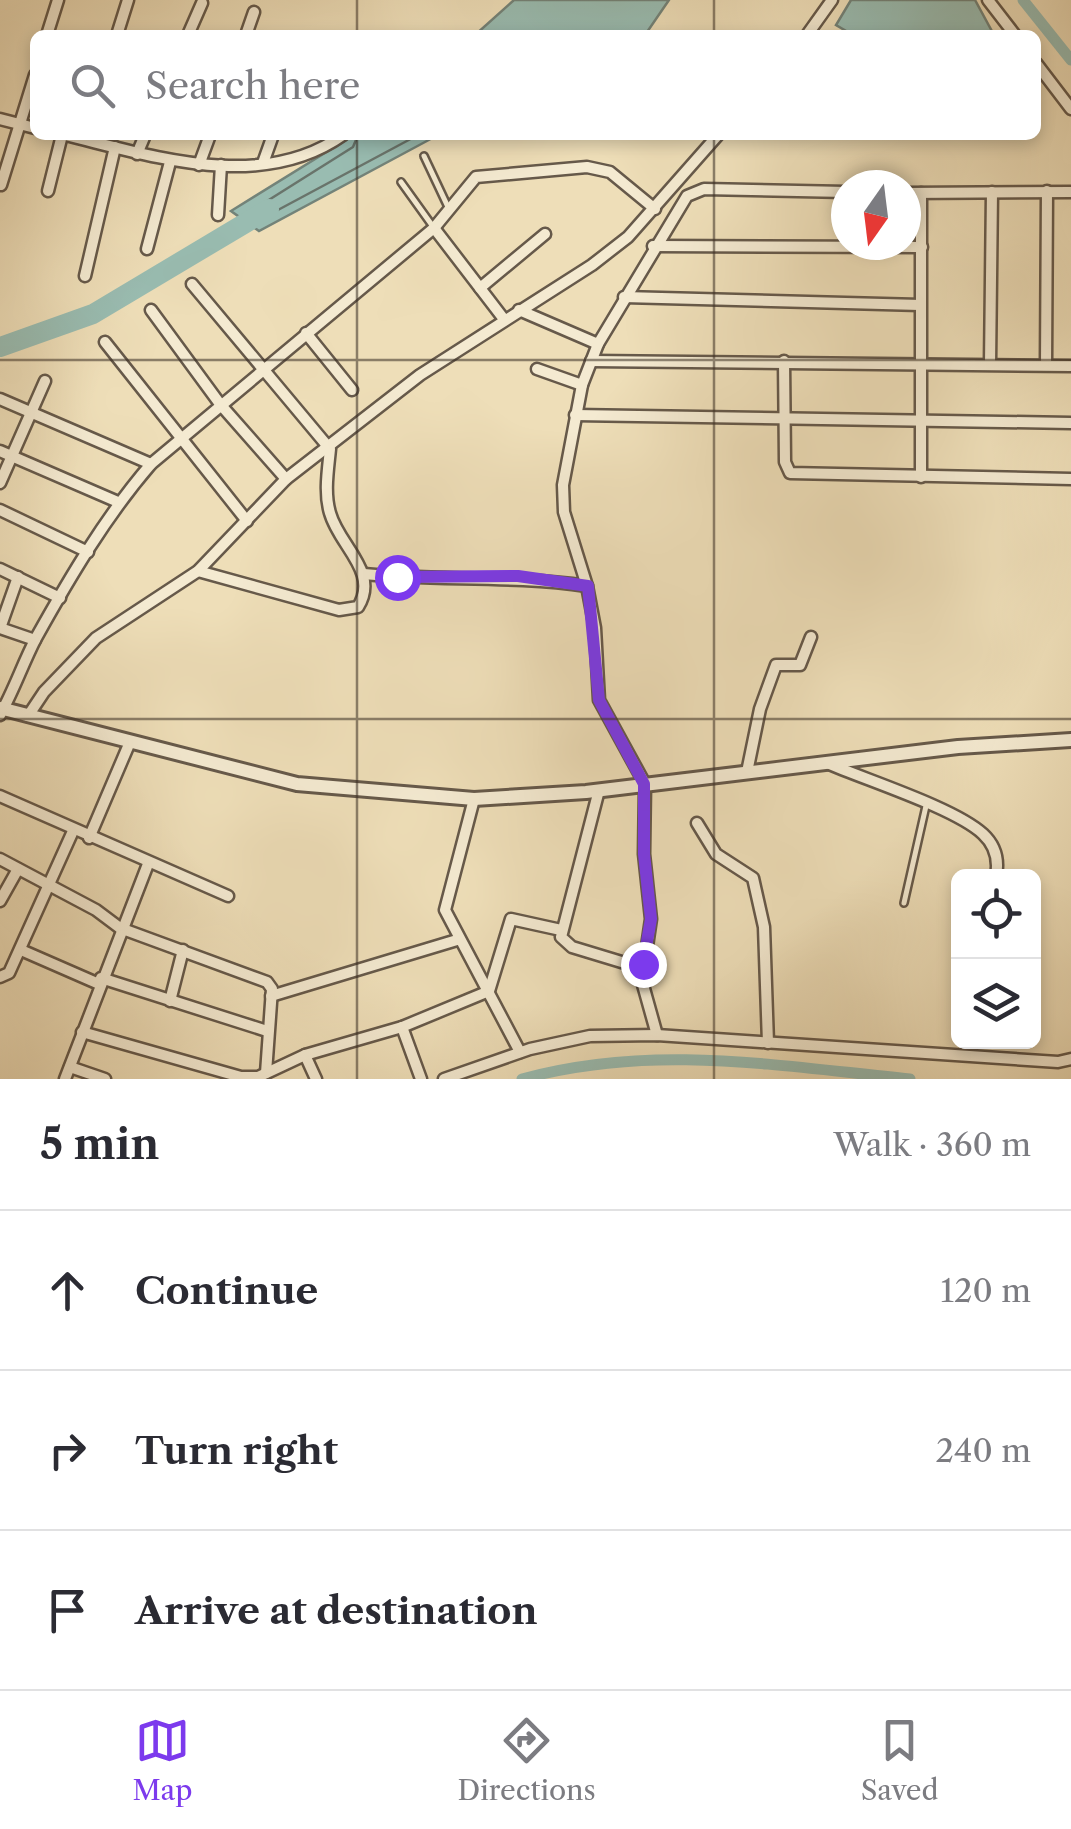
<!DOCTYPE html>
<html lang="en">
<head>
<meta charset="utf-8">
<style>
	:root { --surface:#fff; --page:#f7f7f7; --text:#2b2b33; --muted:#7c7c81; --line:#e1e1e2; --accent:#7c3aed }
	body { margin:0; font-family:"Libre Caslon Text",serif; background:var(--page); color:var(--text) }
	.controls { position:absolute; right:30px; bottom:30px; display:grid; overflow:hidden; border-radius:15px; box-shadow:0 5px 15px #0003 }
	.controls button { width:90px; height:90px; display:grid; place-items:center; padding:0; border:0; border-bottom:2px solid var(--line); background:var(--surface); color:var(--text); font:50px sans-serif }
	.compass { position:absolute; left:831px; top:170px; width:90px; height:90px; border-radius:50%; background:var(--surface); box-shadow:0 5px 15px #0003; rotate:194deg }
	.stop { position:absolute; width:30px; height:30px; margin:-22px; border:8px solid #7c3aed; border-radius:50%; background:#fff }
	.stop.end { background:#7c3aed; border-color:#fff; box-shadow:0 2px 10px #0008 }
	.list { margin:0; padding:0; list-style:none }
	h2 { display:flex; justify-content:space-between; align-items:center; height:130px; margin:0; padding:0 40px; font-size:42px }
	h2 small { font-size:32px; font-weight:400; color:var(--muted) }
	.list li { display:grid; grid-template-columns:65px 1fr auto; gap:30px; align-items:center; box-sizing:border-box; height:160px; padding:0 40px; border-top:2px solid var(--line) }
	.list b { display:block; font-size:38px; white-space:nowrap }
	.list em { font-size:32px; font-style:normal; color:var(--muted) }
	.icon { flex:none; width:55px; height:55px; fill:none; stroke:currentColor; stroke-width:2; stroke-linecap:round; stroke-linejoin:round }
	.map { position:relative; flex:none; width:1071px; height:1079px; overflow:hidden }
	.search { position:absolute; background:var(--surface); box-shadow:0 5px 15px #0003; left:30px; right:30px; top:30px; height:110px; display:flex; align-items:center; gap:25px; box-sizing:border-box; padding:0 35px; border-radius:15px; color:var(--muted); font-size:38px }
	.sheet { height:610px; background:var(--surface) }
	nav { display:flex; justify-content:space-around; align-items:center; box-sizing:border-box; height:140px; border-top:2px solid var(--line); background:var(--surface); font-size:28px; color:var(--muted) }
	nav a { display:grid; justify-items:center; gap:5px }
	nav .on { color:var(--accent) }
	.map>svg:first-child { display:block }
	.water { fill:#99bcb1; stroke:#738379; stroke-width:2.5 }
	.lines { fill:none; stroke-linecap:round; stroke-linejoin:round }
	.shore { stroke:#69746b; stroke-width:2.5 }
	.canal { stroke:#99bcb1; stroke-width:11 }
	.river { stroke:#99bcb1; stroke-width:20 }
	.service-casing { stroke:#66594a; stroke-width:10 }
	.minor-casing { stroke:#66594a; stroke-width:15 }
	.tertiary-casing { stroke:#66594a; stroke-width:18 }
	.service { stroke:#f4ead1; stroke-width:5 }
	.minor { stroke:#f4ead1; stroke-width:10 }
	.tertiary { stroke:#f4ead1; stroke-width:12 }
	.route { stroke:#7c3aed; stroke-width:12 }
	.grid { fill:none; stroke:#392d25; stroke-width:2.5; stroke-opacity:0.55 }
</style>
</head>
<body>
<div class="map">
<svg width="1071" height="1079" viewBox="0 0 1071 1079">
	<rect width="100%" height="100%" fill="#eedeb8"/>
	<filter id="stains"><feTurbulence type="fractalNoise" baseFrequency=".002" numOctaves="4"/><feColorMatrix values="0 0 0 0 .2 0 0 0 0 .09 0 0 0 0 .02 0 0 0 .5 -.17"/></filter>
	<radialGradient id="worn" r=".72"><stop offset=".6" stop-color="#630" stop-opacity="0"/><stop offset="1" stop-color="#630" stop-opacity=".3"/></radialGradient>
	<!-- water -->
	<g class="water">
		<path d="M514,0H669L645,35H475Z"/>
		<path d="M851,0H975L994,35H853L836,25Z"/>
		<path d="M354,135H438L259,231L231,211Z"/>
	</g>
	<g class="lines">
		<!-- shore -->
		<path class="shore" d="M358,135L353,147L256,208L254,215L263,218L418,135"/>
		<!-- canal -->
		<g class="canal">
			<path d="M1023,0L1071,60"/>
			<path d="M522,1079C653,1043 778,1066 910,1079"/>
		</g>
		<!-- river -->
		<path class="river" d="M0,347L93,314L269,209"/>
		<defs>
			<g id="service">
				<path d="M424,156L448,207"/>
				<path d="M401,182L434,228"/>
				<path d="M904,903L926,806"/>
			</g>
			<g id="minor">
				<path d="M988,0L1015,35"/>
				<path d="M47,35L58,0"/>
				<path d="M117,35L128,0"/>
				<path d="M188,35L202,3"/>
				<path d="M246,35L254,12"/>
				<path d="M807,35L832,0"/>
				<path d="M1036,63L1071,109"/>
				<path d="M0,119L35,128"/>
				<path d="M65,135C153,156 261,193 343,135"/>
				<path d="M137,154L145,135"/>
				<path d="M263,163L273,135"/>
				<path d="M199,165L210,135"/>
				<path d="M1,185L35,75"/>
				<path d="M48,191L62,135"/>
				<path d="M906,193L1071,192"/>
				<path d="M921,193V477"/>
				<path d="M218,215L221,165"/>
				<path d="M434,228L503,318"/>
				<path d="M653,246L922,247"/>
				<path d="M147,249L170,162"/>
				<path d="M85,276L115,147"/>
				<path d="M192,284L330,449C328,470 324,493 330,513C339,546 380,572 358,607L339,610L198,571"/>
				<path d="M480,288L545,234"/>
				<path d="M624,297L920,305"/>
				<path d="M151,310L220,404L286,479"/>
				<path d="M519,310L598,344"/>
				<path d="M306,333L352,390"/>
				<path d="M105,342L247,521"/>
				<path d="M591,361L1071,366"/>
				<path d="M784,361L785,462L790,473L1071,479"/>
				<path d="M990,364L992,192"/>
				<path d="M1046,365L1047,191"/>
				<path d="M537,369L582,385"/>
				<path d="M0,399L151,464"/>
				<path d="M575,415L1071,423"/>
				<path d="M0,451L118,502"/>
				<path d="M0,483L45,381"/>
				<path d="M0,510L88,552"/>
				<path d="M0,569L60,598"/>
				<path d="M364,574C440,581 511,575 587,586"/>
				<path d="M0,628L18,577"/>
				<path d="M0,628L35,640"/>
				<path d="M0,715C14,690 23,663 36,638C70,577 106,516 151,464L434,228L476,177L587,167L610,172L655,209"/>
				<path d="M28,716L44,692L96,638L198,571L286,479L420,375L592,265L628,237L718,135"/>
				<path d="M827,763C866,780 955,808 983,834C996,846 999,860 996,876"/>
				<path d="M747,772L760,709L776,665H800L811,637"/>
				<path d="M599,790L561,937L572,947L638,967L645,960L651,919L644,854L645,784L599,700L595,628L587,586L564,512L563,485L582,385L598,344L687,196L704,189L846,192"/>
				<path d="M0,796L228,896"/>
				<path d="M474,799L445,910L520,1052"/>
				<path d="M697,823L716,854L753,878L764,927L768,1043"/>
				<path d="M89,838L130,742"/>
				<path d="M0,859L96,910L120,928L267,982L272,989L266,1073"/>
				<path d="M0,901L18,869"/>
				<path d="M21,950L99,984"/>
				<path d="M638,967L657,1035"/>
				<path d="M0,977L9,973L73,831"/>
				<path d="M101,978L267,1031"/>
				<path d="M271,996L457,940"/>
				<path d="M170,1001L183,950"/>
				<path d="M402,1027L421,1079"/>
				<path d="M82,1032L241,1077H258L305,1055L402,1027L489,991L511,919L561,930"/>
				<path d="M305,1055L316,1079"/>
				<path d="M70,1067L105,1079"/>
				<path d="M65,1079L148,864"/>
				<path d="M444,1079L530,1049L590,1036L657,1035L1058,1062L1071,1059"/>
			</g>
			<path id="tertiary" d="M0,708L297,784L474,799L586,792L958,747L1071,740"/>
		</defs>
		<!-- service casing -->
		<use href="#service" class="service-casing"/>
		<!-- minor casing -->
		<use href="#minor" class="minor-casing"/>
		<!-- tertiary casing -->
		<use href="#tertiary" class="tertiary-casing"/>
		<!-- service -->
		<use href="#service" class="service"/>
		<!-- minor -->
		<use href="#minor" class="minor"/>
		<!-- tertiary -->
		<use href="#tertiary" class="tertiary"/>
	</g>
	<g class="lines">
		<!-- route -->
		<path class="route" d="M397,577L518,576L588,586L599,700L644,784V854L651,919L643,964"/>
	</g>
	<!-- grid -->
	<path class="grid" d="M357,0V35M714,0V35M357,135V1079M714,135V1079M0,360H1071M0,719H1071"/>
	<rect width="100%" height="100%" filter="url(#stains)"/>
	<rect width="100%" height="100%" fill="url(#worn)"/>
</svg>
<div class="controls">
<button><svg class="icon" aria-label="locate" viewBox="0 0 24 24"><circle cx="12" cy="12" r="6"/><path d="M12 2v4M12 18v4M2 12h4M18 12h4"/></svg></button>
<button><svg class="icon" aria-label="layers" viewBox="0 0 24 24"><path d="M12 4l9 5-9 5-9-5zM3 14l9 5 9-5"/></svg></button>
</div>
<svg class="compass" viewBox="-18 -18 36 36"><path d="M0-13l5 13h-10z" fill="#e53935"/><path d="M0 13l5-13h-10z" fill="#7c7c81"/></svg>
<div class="stop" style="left:397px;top:577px"></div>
<div class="stop end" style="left:643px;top:964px"></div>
<div class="search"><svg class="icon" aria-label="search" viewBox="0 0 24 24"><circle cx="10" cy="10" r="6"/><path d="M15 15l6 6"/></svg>Search here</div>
</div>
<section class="sheet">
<h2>5 min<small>Walk · 360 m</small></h2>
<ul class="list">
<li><svg class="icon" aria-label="ahead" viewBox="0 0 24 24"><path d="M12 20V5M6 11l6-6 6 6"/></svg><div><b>Continue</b></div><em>120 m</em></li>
<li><svg class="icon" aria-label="right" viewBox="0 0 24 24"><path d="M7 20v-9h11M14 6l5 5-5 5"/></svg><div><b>Turn right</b></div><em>240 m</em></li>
<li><svg class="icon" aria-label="arrive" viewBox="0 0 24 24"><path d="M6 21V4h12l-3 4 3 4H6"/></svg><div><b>Arrive at destination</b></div></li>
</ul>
</section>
<nav>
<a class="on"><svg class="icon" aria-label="map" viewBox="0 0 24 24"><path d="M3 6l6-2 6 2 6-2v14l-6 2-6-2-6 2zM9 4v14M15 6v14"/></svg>Map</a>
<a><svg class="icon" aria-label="directions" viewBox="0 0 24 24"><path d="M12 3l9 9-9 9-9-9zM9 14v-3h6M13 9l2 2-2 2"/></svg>Directions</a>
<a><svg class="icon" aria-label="saved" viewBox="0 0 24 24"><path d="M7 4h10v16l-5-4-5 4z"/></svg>Saved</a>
</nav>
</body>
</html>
